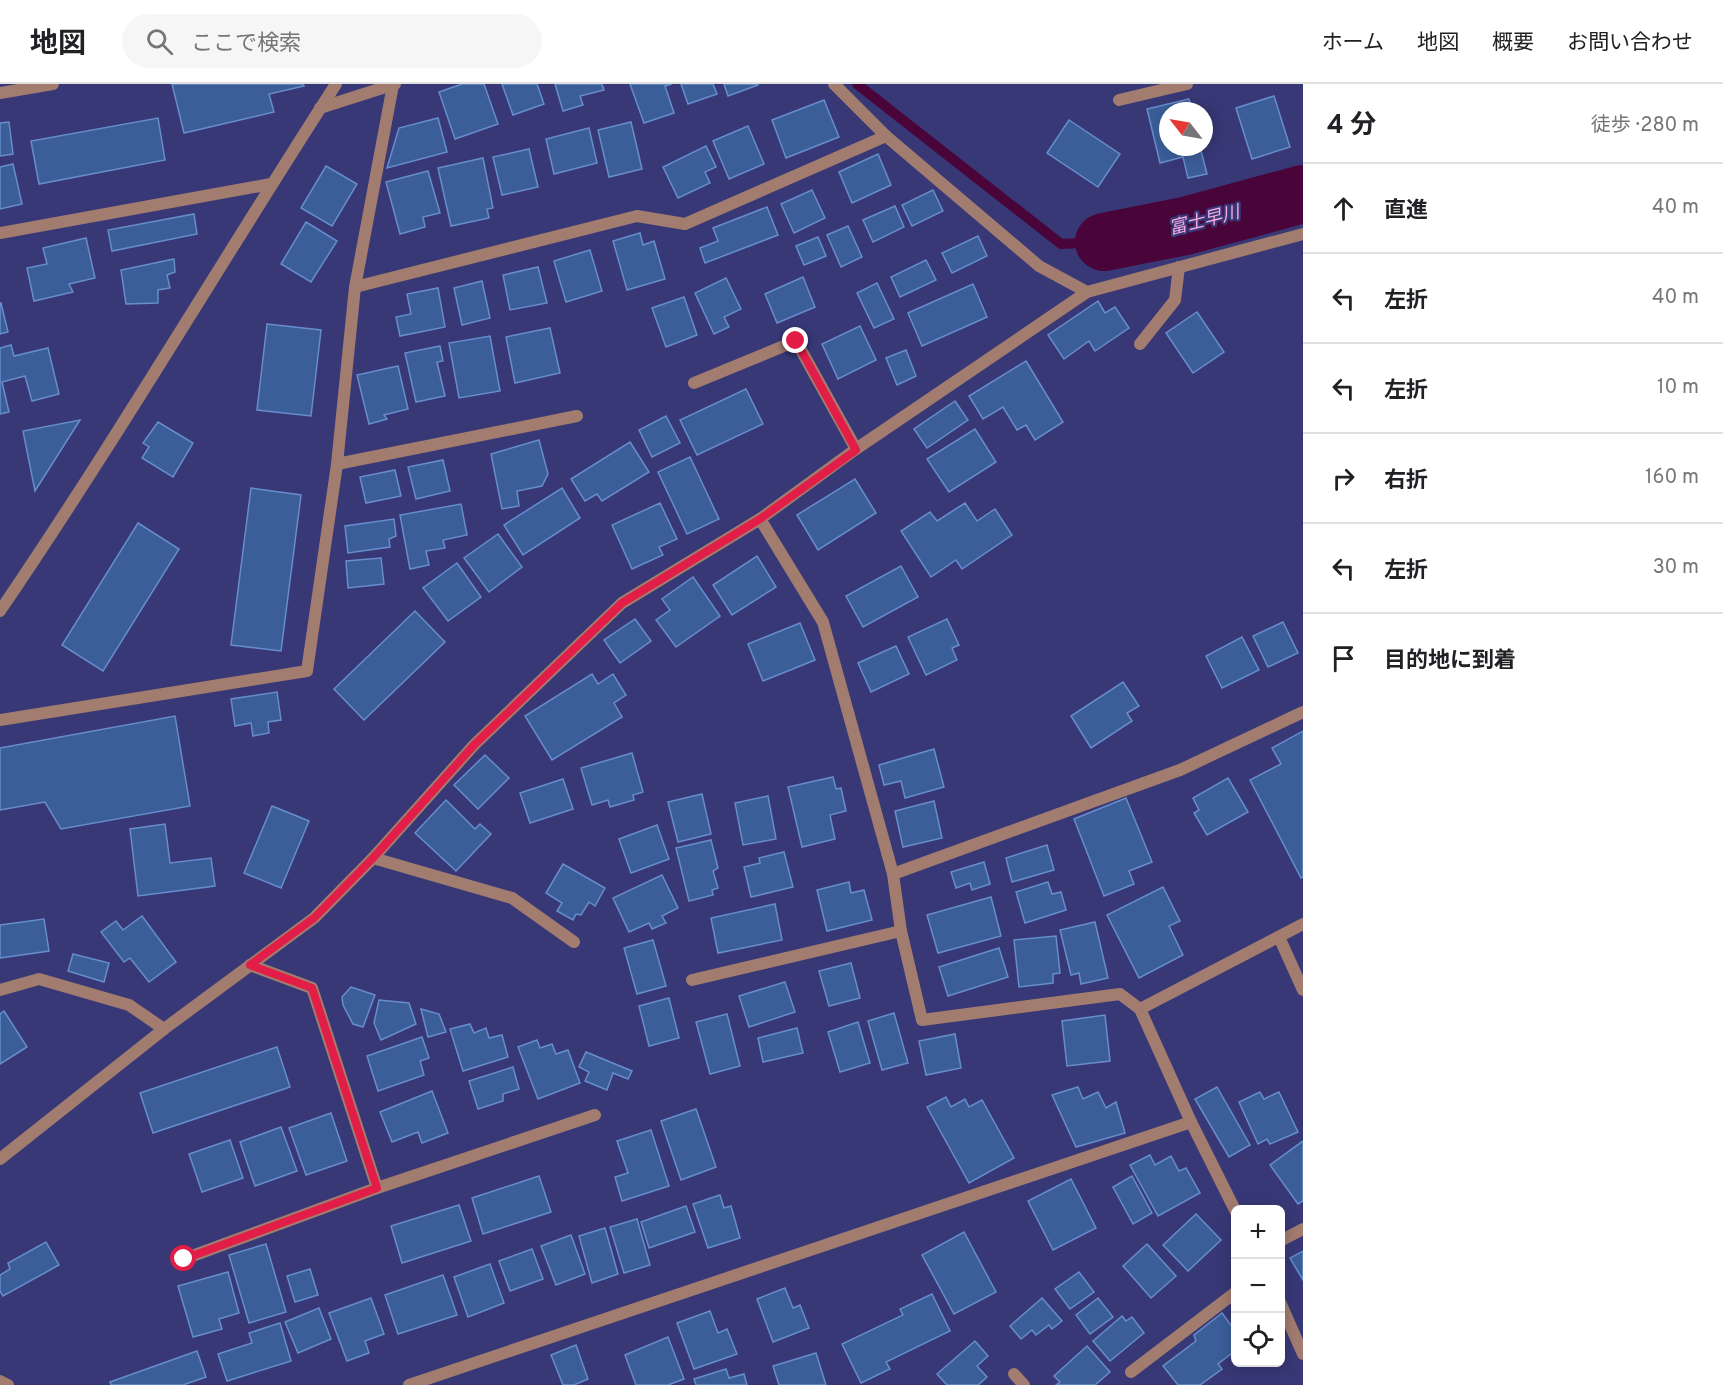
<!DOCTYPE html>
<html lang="ja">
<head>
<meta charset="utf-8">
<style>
	:root { --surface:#fff; --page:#f6f6f6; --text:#202124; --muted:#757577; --line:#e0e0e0 }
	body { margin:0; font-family:Overpass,"Noto Sans JP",sans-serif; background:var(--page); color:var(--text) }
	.controls { position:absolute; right:18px; bottom:18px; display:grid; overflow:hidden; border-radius:9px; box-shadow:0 3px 15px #0003 }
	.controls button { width:54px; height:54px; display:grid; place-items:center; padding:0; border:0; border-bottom:2px solid var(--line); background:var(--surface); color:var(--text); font:30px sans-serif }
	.compass { position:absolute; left:1159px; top:18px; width:54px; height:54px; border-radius:50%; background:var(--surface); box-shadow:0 3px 15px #0003; rotate:301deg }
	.stop { position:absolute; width:18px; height:18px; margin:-14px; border:4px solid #e11d48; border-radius:50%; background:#fff }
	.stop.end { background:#e11d48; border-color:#fff; box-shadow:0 2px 6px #0008 }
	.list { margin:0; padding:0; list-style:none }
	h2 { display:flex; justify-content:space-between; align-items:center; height:78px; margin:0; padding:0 24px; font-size:26px }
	h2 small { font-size:20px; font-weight:400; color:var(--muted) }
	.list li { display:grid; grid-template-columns:39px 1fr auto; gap:18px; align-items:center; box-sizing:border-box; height:90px; padding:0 24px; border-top:2px solid var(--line) }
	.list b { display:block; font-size:22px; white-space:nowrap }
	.list em { font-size:20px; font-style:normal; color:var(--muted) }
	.icon { flex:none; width:33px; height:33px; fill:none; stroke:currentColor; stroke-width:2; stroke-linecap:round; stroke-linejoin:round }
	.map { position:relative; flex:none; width:1303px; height:1301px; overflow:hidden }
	header { display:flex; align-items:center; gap:36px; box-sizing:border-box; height:84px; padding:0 30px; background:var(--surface); border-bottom:2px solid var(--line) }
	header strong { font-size:28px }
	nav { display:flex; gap:33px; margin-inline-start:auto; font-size:21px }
	.search { width:420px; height:54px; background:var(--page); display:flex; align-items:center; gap:15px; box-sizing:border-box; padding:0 21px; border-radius:33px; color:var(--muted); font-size:22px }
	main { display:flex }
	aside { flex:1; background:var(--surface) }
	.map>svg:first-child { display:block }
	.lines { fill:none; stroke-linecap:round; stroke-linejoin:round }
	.stream { stroke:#490439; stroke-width:10 }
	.river { stroke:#490439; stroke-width:58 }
	.building { fill:#3b5e99; stroke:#678dcc; stroke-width:1.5 }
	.minor { stroke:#a27c6f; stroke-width:12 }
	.tertiary { stroke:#a27c6f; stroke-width:12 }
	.route { stroke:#e11d48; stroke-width:8 }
	.labels { text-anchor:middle; stroke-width:4.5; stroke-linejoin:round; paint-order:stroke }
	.water-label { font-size:18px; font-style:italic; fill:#fbabe0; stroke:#383877 }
</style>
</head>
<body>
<header>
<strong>地図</strong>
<div class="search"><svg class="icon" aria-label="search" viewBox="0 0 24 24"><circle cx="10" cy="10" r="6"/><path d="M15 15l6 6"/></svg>ここで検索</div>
<nav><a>ホーム</a><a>地図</a><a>概要</a><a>お問い合わせ</a></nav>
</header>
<main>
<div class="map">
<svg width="1303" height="1301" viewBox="0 0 1303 1301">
	<rect width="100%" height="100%" fill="#383877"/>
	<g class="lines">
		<!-- stream -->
		<path class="stream" d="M857,0L1061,160L1104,158"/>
		<!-- river -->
		<path class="river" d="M1104,158L1185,142L1303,110"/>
	</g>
	<!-- building -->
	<g class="building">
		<path d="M172,0H303L304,2L269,10L274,28L184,49Z"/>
		<path d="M462,0H484L498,40L455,55L439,8Z"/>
		<path d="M502,0H537L544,20L513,31Z"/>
		<path d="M555,0H602L604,6L580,12L583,21L563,27Z"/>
		<path d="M630,0H672L665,2L674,29L644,39Z"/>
		<path d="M681,0H713L717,10L688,20Z"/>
		<path d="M724,0H758V1L728,12Z"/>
		<path d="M1274,12L1290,63L1252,75L1236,24Z"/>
		<path d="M1189,15L1192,27H1168V63H1200L1207,90L1188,94L1183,73L1160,79L1147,25Z"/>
		<path d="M824,16L839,53L786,74L772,36Z"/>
		<path d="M158,34L165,76L39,100L31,57Z"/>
		<path d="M438,34L447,68L387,84L399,44Z"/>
		<path d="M1069,36L1120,70L1098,103L1047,69Z"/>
		<path d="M9,38L13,70L0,72V39Z"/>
		<path d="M631,38L642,85L609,93L598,46Z"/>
		<path d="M748,42L764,80L729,95L713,57Z"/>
		<path d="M589,44L597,79L554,90L546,55Z"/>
		<path d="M706,62L716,83L705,88L710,99L678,114L663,83Z"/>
		<path d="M529,65L538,103L502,111L493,73Z"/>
		<path d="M878,70L891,101L852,119L839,88Z"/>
		<path d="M483,74L493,124L487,125L489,134L451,142L438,84Z"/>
		<path d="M13,80L22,120L0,125V83Z"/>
		<path d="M326,82L357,100L332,142L301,124Z"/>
		<path d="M428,87L440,129L423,133L425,143L400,150L386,98Z"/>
		<path d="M812,106L825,134L794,149L781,120Z"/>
		<path d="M933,106L943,127L912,142L902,121Z"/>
		<path d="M895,122L904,143L873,158L863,136Z"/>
		<path d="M767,123L778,151L705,179L700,164L718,157L713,144Z"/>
		<path d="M194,130L197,150L112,167L108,146Z"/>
		<path d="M306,138L337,157L311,198L281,180Z"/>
		<path d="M848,142L862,173L841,183L827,151Z"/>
		<path d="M640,149L643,161L654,157L665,195L627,206L613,157Z"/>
		<path d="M978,152L987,172L952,189L942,169Z"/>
		<path d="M818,153L826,172L804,181L796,162Z"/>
		<path d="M86,154L95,194L69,200L73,208L34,217L27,184L47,180L43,164Z"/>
		<path d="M590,166L602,207L566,218L554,177Z"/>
		<path d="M174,175L175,188L167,191L170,204L158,206V219L126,220L121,186Z"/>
		<path d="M926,176L936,196L900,213L891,193Z"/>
		<path d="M538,183L547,219L510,226L503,191Z"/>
		<path d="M803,193L815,223L777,239L765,210Z"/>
		<path d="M726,194L741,225L724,233L729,243L714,250L695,209Z"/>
		<path d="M482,197L490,234L462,241L454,204Z"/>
		<path d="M877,199L894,235L874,244L857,209Z"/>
		<path d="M973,200L987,233L922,262L908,229Z"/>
		<path d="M438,204L445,243L400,252L396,233L411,230L407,210Z"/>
		<path d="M684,213L697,251L666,263L652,224Z"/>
		<path d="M1098,217L1105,229L1115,223L1129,244L1095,267L1089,257L1064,275L1048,251Z"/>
		<path d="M0,219H1L8,248L0,250Z"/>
		<path d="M1197,228L1224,268L1193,289L1166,249Z"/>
		<path d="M267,240L321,246L311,332L257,326Z"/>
		<path d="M860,242L876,276L838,295L822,260Z"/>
		<path d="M550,244L560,289L515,299L506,253Z"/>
		<path d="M490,252L500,307L459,314L449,259Z"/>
		<path d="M11,261L14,272L48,264L59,310L32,317L25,292L2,298L9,328L0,330V264Z"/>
		<path d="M440,262L443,277L437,278L445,312L416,318L405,269Z"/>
		<path d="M906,266L916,292L897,301L886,274Z"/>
		<path d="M1026,277L1063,338L1035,356L1026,341L1017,346L1003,323L983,335L969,312Z"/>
		<path d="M398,282L408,325L384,331L387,335L369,340L357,291Z"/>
		<path d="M746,305L763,340L697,371L680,336Z"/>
		<path d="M955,317L968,336L927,364L914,345Z"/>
		<path d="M666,332L680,359L652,373L639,346Z"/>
		<path d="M80,336L35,407L23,347Z"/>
		<path d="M158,338L193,359L173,393L142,374L149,363L143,359Z"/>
		<path d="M975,345L996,378L949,408L927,375Z"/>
		<path d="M539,356L548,390L542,402L517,407L519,422L502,425L491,370Z"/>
		<path d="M630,358L649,388L602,417L597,410L585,417L571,395Z"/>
		<path d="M690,373L719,435L687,450L658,388Z"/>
		<path d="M443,376L450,407L416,415L408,383Z"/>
		<path d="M395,386L401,412L366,419L360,393Z"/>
		<path d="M855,395L876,429L818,466L797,431Z"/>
		<path d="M251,404L301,411L281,567L231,561Z"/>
		<path d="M562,404L580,434L523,471L504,441Z"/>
		<path d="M660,419L677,455L659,463L663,471L632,485L612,441Z"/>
		<path d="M965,419L977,437L995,425L1012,451L962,485L956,476L931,493L901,447L930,428L937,437Z"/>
		<path d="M461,420L467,451L443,456L445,464L426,467L429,481L410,485L400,431Z"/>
		<path d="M394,435L396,452L389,455L390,463L348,469L345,442Z"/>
		<path d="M138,439L179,465L103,587L62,561Z"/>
		<path d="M498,450L522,483L489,508L464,474Z"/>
		<path d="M757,472L776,503L732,531L713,501Z"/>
		<path d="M381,474L384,500L348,504L346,477Z"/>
		<path d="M457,479L481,513L448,537L423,504Z"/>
		<path d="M901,482L918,513L863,543L846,512Z"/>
		<path d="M693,493L720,532L676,563L656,536L670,526L662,515Z"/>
		<path d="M415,527L445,558L364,636L334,605Z"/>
		<path d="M635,535L651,557L620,579L604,556Z"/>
		<path d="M947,535L959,561L952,564L957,576L926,591L908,553Z"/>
		<path d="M1283,538L1298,569L1268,583L1253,552Z"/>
		<path d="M800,539L815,576L763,597L748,560Z"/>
		<path d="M1242,553L1259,586L1222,604L1206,572Z"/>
		<path d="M896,562L909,590L871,608L858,579Z"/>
		<path d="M592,590L598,600L613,590L626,611L614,619L622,633L552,676L525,632Z"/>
		<path d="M1123,598L1139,622L1127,629L1132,637L1091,664L1071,632Z"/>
		<path d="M277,608L281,636L268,638L269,649L253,652L251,639L235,642L231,615Z"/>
		<path d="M175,632L190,722L61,745L45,718L0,726V664Z"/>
		<path d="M1303,647V793L1301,794L1250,696L1281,680L1272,664Z"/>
		<path d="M934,665L944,703L905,714L901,697L884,701L879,681Z"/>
		<path d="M632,669L643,708L633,711L634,716L610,723L608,716L592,721L581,684Z"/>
		<path d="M485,671L509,694L478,725L454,701Z"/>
		<path d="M833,693L836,705L841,704L846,727L830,731L835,755L802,763L788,703Z"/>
		<path d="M1228,694L1248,728L1207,751L1194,729L1199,726L1193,714Z"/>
		<path d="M563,695L573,725L530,739L520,709Z"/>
		<path d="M702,710L711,750L678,758L668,718Z"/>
		<path d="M768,712L776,755L743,761L735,719Z"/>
		<path d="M1126,714L1152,778L1129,787L1134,800L1104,812L1074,735Z"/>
		<path d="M446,716L475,745L480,740L491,750L456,787L415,749Z"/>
		<path d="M934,717L942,754L903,763L895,727Z"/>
		<path d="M272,722L309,737L281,804L244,789Z"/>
		<path d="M165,740L170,779L211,774L215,802L138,812L130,745Z"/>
		<path d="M657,741L669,775L631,789L619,755Z"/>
		<path d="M711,756L718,784L713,787L718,804L712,806L713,811L689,817L676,764Z"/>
		<path d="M1047,761L1054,786L1012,798L1006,774Z"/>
		<path d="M784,768L793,803L751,813L744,783L760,779L759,774Z"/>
		<path d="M984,778L990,800L972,806L970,799L956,804L951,788Z"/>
		<path d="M563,780L605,804L595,822L589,818L581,831L576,830L573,836L557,827L562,819L546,809Z"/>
		<path d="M662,791L678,824L662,832L666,839L652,845L649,839L629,848L613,814Z"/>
		<path d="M849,798L851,809L864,806L872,836L827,847L817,806Z"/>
		<path d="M1048,798L1052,810L1061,808L1066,826L1025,839L1016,808Z"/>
		<path d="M1163,803L1180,837L1169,842L1183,871L1139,894L1107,831Z"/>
		<path d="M991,813L1001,852L938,869L927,831Z"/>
		<path d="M775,820L782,856L718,869L711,834Z"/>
		<path d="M142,832L176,878L149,898L130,874L124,878L101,848L116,837L123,846Z"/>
		<path d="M44,835L49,867L0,874V841Z"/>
		<path d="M1095,838L1108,894L1081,900L1079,889L1071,891L1060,846Z"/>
		<path d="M1056,852L1060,889L1053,890V899L1019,903L1014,856Z"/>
		<path d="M653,856L666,902L637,910L624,864Z"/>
		<path d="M999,864L1008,893L948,912L939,883Z"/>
		<path d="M73,870L109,879L104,898L68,887Z"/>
		<path d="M851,879L860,914L829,922L819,887Z"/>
		<path d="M785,898L795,928L749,943L739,912Z"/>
		<path d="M351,903L375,911L363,943L353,940L343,921L342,913Z"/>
		<path d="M669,914L679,954L649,962L639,922Z"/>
		<path d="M379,916L409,919L416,940L381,956L374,939Z"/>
		<path d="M421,925L439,930L446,948L428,953Z"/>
		<path d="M4,927L27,963L0,980V930Z"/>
		<path d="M894,929L908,979L882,986L868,937Z"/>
		<path d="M727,930L740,982L710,990L696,938Z"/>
		<path d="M1105,931L1110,977L1067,982L1062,937Z"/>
		<path d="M858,938L870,979L840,988L828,948Z"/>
		<path d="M470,940L474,949L486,944L489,954L502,951L508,973L463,987L450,945Z"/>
		<path d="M797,944L803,969L763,978L758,954Z"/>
		<path d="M955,950L961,984L926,991L919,957Z"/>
		<path d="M422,953L429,974L420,977L424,991L378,1007L367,972Z"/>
		<path d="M537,956L540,964L552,960L556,970L568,966L580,999L538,1015L518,963Z"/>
		<path d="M277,963L290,1003L153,1049L140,1009Z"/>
		<path d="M586,968L632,987L628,995L613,989L607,1006L585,997L589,988L579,983Z"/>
		<path d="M513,983L519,1005L503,1010V1017L478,1025L469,997Z"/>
		<path d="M1078,1003L1083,1015L1098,1008L1106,1024L1116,1018L1125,1049L1076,1063L1052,1011Z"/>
		<path d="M1217,1003L1250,1061L1229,1073L1195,1015Z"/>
		<path d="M432,1007L448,1049L422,1059L418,1048L392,1058L380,1028Z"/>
		<path d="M1260,1008L1264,1015L1279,1008L1298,1048L1270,1060L1267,1055L1258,1060L1239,1018Z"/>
		<path d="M946,1013L951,1023L965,1015L969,1023L982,1016L1014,1074L969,1099L927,1023Z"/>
		<path d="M696,1025L716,1083L681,1096L661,1037Z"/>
		<path d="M331,1029L347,1077L306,1091L289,1044Z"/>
		<path d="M281,1043L297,1087L255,1102L240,1058Z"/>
		<path d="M651,1046L669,1102L622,1117L615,1093L628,1089L617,1057Z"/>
		<path d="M230,1056L243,1094L202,1108L189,1070Z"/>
		<path d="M1303,1057V1117L1298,1120L1270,1081Z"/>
		<path d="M1150,1071L1155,1081L1171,1072L1179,1087L1186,1084L1200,1109L1158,1132L1130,1081Z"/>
		<path d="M539,1092L551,1128L483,1150L472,1114Z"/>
		<path d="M1132,1092L1152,1129L1133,1140L1113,1103Z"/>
		<path d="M1071,1095L1096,1144L1053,1166L1028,1117Z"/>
		<path d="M720,1111L724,1124L731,1122L740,1154L708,1164L693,1120Z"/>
		<path d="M459,1121L471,1157L402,1179L391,1142Z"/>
		<path d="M686,1122L695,1148L649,1164L641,1138Z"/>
		<path d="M1196,1130L1221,1156L1188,1187L1163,1161Z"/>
		<path d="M637,1135L650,1181L624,1189L610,1143Z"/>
		<path d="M605,1144L618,1190L592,1199L579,1152Z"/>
		<path d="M964,1148L996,1208L954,1230L922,1171Z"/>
		<path d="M571,1151L585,1190L556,1201L541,1162Z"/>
		<path d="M46,1158L59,1181L3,1212L0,1207V1191L10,1185L8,1179Z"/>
		<path d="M266,1160L286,1228L249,1239L229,1171Z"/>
		<path d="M1147,1160L1176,1192L1151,1214L1123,1182Z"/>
		<path d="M532,1165L543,1195L510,1207L499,1177Z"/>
		<path d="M1303,1167V1196L1290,1174Z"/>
		<path d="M490,1180L504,1219L468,1233L454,1193Z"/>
		<path d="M310,1185L318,1211L295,1218L287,1192Z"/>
		<path d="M228,1188L239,1229L219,1235L222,1245L193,1253L178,1202Z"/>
		<path d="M1079,1188L1094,1208L1070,1225L1055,1205Z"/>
		<path d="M443,1191L457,1231L398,1250L385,1211Z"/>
		<path d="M785,1204L793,1224L800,1221L809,1244L773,1258L757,1215Z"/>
		<path d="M932,1210L950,1247L886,1278L890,1285L861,1299L842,1260L903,1231L900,1225Z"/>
		<path d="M371,1214L384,1250L365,1257L369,1269L347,1277L329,1229Z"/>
		<path d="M1042,1214L1062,1237L1052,1245L1049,1241L1036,1251L1032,1246L1021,1255L1010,1242Z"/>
		<path d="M1098,1214L1113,1233L1090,1250L1076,1231Z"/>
		<path d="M319,1224L331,1255L298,1269L285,1238Z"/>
		<path d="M710,1227L718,1249L727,1245L737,1270L694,1285L677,1239Z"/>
		<path d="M1222,1229L1236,1248V1266L1218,1280L1222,1285L1200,1301H1178L1163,1282L1196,1257L1194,1251Z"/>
		<path d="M1122,1232L1126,1237L1132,1233L1144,1249L1110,1277L1093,1257Z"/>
		<path d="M280,1239L291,1277L227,1297L218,1270L252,1259L249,1249Z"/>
		<path d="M668,1253L684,1295L668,1301H636L625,1271Z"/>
		<path d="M975,1257L988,1272L977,1282L987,1293L978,1301H947L937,1290Z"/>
		<path d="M576,1261L588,1295L574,1301H563L551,1271Z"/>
		<path d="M1087,1262L1110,1288L1095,1301H1056L1060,1298L1054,1292Z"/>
		<path d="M197,1267L206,1293L183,1301H111L110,1298Z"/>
		<path d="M816,1269L826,1301H779L773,1282Z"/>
		<path d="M726,1285L729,1294L744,1290L747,1301H696L694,1295Z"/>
	</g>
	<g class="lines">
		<!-- minor -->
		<g class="minor">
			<path d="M834,0L886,52L1039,182L1087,208"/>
			<path d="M0,9L53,0"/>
			<path d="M1119,16L1187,0"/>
			<path d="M320,24L395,0"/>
			<path d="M0,149L271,100"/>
			<path d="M355,203L637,132L685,140L886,52"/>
			<path d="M1140,260L1175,216L1179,183"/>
			<path d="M694,299L796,257L856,365"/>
			<path d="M337,380L577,332"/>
			<path d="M0,636L307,587L337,380L355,203L393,1"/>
			<path d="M373,774L512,814L574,858"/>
			<path d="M893,790L1180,686L1303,628"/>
			<path d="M901,847L922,936L1120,910L1140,925"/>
			<path d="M1279,853L1303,906"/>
			<path d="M250,881L312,904L377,1104"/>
			<path d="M692,896L901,847L893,790L823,538L760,435"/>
			<path d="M0,906L39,895L129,921L164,945"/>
			<path d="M0,1075L164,945L314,834L373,774L474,661L622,519L760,435L856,365L1087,208L1303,150"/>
			<path d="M1236,1128L1191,1038L1140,925L1303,840"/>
			<path d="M1280,1157L1303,1145"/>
			<path d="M184,1175L377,1104L595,1031"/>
			<path d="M1280,1218L1303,1270"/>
			<path d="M1131,1288L1236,1208"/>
			<path d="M1014,1290L1024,1301"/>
			<path d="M0,1297L8,1301"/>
			<path d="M409,1301L1191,1038"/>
		</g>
		<!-- tertiary -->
		<path class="tertiary" d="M0,527C117,355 223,175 336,0"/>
	</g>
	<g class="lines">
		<!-- route -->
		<path class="route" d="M184,1175L377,1104L312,904L250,881L314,834L373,774L474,661L622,519L760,435L856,366L796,257"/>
	</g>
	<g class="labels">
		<!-- water labels -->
		<g class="water-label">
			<text transform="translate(1204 136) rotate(-14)" y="6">富士早川</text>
		</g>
	</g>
</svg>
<div class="controls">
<button>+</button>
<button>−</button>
<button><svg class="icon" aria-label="locate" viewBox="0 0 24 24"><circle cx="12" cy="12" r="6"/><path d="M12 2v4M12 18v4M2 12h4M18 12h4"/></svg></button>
</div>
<svg class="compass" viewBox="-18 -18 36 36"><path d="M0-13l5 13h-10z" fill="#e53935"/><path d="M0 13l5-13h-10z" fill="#757577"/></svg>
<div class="stop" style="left:184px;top:1175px"></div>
<div class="stop end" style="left:796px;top:257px"></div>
</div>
<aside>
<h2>4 分<small>徒歩 · 280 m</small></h2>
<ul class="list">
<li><svg class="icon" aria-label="ahead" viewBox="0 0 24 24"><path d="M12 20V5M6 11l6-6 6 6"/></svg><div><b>直進</b></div><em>40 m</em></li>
<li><svg class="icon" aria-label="left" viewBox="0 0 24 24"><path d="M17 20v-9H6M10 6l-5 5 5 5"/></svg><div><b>左折</b></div><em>40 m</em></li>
<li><svg class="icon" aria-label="left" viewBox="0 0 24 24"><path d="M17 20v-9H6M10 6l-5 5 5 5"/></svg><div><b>左折</b></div><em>10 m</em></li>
<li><svg class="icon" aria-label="right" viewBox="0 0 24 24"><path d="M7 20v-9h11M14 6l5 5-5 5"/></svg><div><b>右折</b></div><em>160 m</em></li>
<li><svg class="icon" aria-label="left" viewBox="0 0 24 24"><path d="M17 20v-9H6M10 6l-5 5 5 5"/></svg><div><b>左折</b></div><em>30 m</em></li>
<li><svg class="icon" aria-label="arrive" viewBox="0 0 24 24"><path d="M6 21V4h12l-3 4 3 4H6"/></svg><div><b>目的地に到着</b></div></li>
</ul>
</aside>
</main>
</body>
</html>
